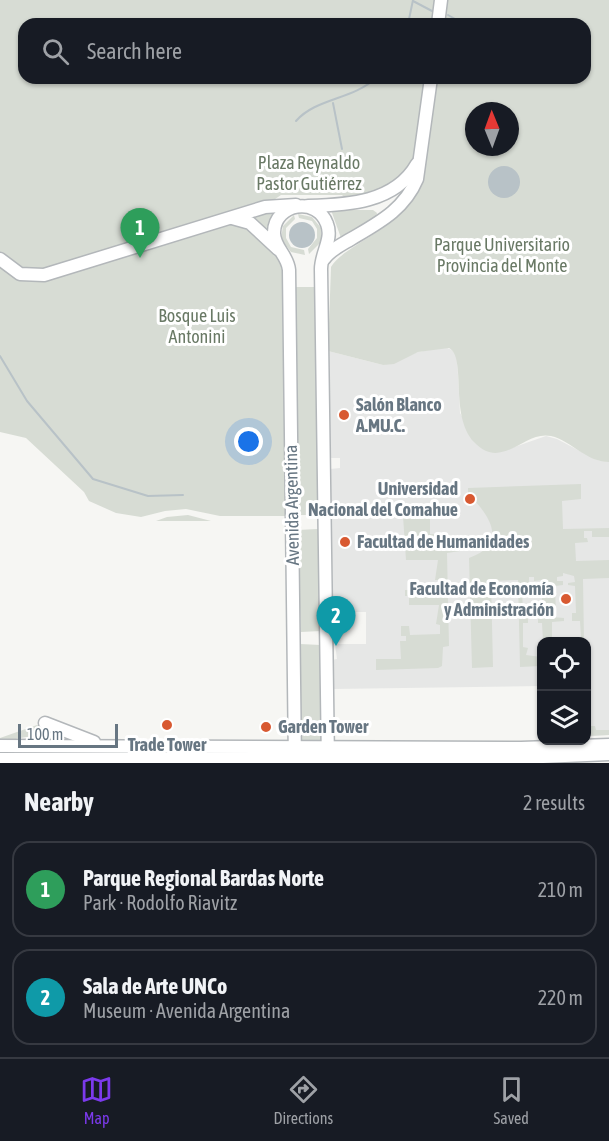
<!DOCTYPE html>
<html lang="en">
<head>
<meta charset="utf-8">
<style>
	:root { --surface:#171b24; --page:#20242c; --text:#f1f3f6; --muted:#9ea1a6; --line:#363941; --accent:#7c3aed }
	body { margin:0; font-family:"Asap Condensed",sans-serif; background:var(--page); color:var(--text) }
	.controls { position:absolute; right:18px; bottom:18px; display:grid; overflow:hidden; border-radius:12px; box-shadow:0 2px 4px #0004 }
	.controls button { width:54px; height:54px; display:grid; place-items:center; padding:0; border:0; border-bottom:2px solid var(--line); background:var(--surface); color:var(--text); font:30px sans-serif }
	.compass { position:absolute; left:465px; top:102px; width:54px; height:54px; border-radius:50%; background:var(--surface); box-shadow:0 2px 4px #0004; rotate:359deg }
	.scale { position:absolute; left:18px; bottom:15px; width:100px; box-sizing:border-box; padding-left:6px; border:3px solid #677682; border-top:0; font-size:16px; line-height:21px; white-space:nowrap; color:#677682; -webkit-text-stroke:4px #fff; paint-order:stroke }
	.you { position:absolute; left:249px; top:442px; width:21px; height:21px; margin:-15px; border:4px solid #fff; border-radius:50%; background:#1a73e8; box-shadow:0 0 0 9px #1a73e833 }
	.badge { display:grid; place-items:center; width:39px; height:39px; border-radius:50%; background:var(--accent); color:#fff; font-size:20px; font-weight:700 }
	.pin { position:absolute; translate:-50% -50px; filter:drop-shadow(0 2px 3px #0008) }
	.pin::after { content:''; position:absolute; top:32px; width:21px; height:18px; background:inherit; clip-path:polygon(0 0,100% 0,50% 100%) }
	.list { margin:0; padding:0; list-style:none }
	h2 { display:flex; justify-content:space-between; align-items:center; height:78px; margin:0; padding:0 24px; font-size:26px }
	h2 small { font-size:20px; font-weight:400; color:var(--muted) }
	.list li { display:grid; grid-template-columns:39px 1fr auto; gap:18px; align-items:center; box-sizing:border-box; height:96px; margin:0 12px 12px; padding:0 12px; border:2px solid var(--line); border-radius:18px }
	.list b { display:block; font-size:22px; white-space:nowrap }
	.list p { margin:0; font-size:20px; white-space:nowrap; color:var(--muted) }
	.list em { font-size:20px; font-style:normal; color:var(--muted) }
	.icon { flex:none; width:33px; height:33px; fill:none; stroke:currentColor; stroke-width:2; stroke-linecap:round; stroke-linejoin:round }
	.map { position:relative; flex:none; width:609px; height:763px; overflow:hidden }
	.search { position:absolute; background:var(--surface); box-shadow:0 2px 4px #0004; left:18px; right:18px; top:18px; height:66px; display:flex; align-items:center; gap:15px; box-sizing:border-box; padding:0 21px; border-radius:18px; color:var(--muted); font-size:22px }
	.sheet { height:294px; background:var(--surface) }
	nav { display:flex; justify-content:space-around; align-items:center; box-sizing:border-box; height:84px; border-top:2px solid var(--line); background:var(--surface); font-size:16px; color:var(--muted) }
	nav a { display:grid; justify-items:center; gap:3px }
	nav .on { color:var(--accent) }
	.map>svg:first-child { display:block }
	.built { fill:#e6e7e6 }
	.green { fill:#d7dcd4; fill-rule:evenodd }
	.water { fill:#b8c2c7 }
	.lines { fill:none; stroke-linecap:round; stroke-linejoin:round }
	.stream { stroke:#b8c2c7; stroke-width:2 }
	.major-casing { stroke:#b3b7ba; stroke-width:15 }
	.major { stroke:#fff; stroke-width:12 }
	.poi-dot { fill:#d85931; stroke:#fff; stroke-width:2 }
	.labels { text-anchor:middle; stroke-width:6; stroke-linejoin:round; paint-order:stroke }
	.park-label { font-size:18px; fill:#697965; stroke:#fff }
	.poi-label { font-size:18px; font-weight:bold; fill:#677682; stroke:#fff; text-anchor:start }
	.street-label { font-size:18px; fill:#677682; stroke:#fff }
</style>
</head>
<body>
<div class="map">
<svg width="609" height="763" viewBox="0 0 609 763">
	<rect width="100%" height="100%" fill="#f6f6f3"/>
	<!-- built -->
	<path class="built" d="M445,347L452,350L457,356L460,413L481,447L500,452L546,436L557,439L597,460L609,462V735L587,736L586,642H542L541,686L333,689L332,660L337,659L335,644H366V612H341V607H333L330,469L340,468V458H330L328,351L383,365L418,352Z"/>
	<!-- green -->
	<g class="green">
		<path d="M0,0H437L434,24H24V78H427L415,161L395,186L347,200L342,195H281L241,222L283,263L288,513L285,516H220L186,509L165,511L141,517L116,513L89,501L84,492L26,438L0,432Z"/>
		<path d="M441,0H609V462C586,462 572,441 551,436C524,430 502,472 474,442C449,415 467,357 449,348L418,352L394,364L383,365L328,351L331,267C341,249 386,232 404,209L431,78H585V24H438ZM474,111H510V147H474Z"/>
		<path d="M331,210H373L377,213L376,217L341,238Z"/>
		<path d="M274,211L266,230L254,217Z"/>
		<path d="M298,214L312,217L321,228V242L309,254L308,249L317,238V229L312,221L299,218Z"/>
		<path d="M294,215L295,219L286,228V238L291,247L304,250L305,255L291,252L281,239L283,226Z"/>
		<path d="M292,287H318L319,515H297Z"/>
		<path d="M581,484V499L562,501L563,529L609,528V537H592V531H584V538H587L588,542L575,543L576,561L609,560V578L583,579L584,641H577L576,637H581L580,621H572V613H576L575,586L568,585V583L575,582L574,576L563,573V576L557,577V581H563V585L555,586L556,614H552V617L564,618V621L552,622V638H556V642L543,641L542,623H538V615L542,614V580L534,581V577H529V587H522L523,615H528V623H523V647L528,648L526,655L541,657V666L520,667L518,580L491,581L493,667L472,668L469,558C509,544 490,515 468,494V488Z"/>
		<path d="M188,515L211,521H156L167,517Z"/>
		<path d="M430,515V534L471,536L477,542L473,549L447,553L449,646L443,647L442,666L438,668L376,670V659H401L400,641H406V636H401V626H409L410,635L440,634V625L436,624L439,605H409V596H405V590L439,589L438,580H435L438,560H406L403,516Z"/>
		<path d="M318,529L321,631L301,632L297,530Z"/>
		<path d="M300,644L321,645L323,742L300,744L298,646Z"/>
		<path d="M37,725L47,729L51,740L26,737L0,742V738Z"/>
		<path d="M587,726H595L596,730H609V735L587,736Z"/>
	</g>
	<!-- water -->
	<g class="water">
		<circle cx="504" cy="182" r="16"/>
		<circle cx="302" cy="235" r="13"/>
	</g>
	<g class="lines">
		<!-- stream -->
		<g class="stream">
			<path d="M413,1L432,11"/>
			<path d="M448,15L464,24"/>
			<path d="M408,24L413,0"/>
			<path d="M333,103L342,149"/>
			<path d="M296,121C316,98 352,100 376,78"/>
			<path d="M0,356L27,401L93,479L148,496L183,495"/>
		</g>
		<defs>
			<g id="major">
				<path d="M438,24L441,0"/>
				<path d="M308,206C347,205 395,203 417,164"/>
				<path d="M232,218L250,223L278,249"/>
				<path d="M0,259L20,274L44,275L265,207L296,205"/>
				<path d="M324,259C330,250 341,245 351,239C378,223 404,210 417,179L431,78"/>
				<path d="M45,723L94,742"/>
				<path d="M0,746L521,748L609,745"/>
				<path d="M0,759L521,758L609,754"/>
				<path d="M295,763L289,270C288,255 273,247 274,232C275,203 317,196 327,224C333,239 321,253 321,269L328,763"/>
			</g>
		</defs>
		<!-- major casing -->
		<use href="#major" class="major-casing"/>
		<!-- major -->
		<use href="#major" class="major"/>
	</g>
	<!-- markers -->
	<g class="poi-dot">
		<circle cx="344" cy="415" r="6"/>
		<circle cx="470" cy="499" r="6"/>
		<circle cx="345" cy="542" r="6"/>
		<circle cx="566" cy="599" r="6"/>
		<circle cx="167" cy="725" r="6"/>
		<circle cx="266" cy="727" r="6"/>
	</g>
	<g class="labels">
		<!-- park labels -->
		<g class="park-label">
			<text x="309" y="169">Plaza Reynaldo<tspan x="309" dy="21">Pastor Gutiérrez</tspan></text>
			<text x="502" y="251">Parque Universitario<tspan x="502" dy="21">Provincia del Monte</tspan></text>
			<text x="197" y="322">Bosque Luis<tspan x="197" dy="21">Antonini</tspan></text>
		</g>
		<!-- poi labels -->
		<g class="poi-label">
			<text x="356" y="411">Salón Blanco<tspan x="356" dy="21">A.MU.C.</tspan></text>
			<text x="458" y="495" text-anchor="end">Universidad<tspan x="458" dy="21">Nacional del Comahue</tspan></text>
			<text x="357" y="548">Facultad de Humanidades</text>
			<text x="554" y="595" text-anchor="end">Facultad de Economía<tspan x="554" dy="21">y Administración</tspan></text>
			<text x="278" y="733">Garden Tower</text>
			<text x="167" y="751" text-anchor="middle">Trade Tower</text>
		</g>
		<!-- street labels -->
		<g class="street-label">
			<text transform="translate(292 505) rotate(-91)" y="6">Avenida Argentina</text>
		</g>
	</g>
</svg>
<div class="controls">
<button><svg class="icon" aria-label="locate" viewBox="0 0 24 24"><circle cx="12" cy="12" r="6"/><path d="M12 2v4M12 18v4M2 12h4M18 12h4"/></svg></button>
<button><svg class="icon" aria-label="layers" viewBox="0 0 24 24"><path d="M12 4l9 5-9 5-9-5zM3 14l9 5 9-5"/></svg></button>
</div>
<svg class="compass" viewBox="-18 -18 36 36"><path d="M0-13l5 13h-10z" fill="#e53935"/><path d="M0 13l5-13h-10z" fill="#9ea1a6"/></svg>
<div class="scale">100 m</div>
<div class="you"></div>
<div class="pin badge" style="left:140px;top:258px;background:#2e9e5b">1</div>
<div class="pin badge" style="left:336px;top:646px;background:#0f9aa8">2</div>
<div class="search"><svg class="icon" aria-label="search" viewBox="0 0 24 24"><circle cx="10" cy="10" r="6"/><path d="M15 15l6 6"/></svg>Search here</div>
</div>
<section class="sheet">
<h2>Nearby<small>2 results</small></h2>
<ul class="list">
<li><span class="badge" style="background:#2e9e5b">1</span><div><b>Parque Regional Bardas Norte</b><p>Park · Rodolfo Riavitz</p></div><em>210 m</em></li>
<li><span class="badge" style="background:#0f9aa8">2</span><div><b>Sala de Arte UNCo</b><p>Museum · Avenida Argentina</p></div><em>220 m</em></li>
</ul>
</section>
<nav>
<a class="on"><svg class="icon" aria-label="map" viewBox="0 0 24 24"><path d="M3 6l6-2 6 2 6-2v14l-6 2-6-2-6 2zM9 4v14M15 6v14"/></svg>Map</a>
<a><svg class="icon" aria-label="directions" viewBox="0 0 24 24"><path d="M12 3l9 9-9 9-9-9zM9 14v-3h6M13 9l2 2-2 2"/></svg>Directions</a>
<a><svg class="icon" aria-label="saved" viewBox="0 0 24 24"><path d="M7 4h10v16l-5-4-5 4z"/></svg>Saved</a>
</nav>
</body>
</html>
